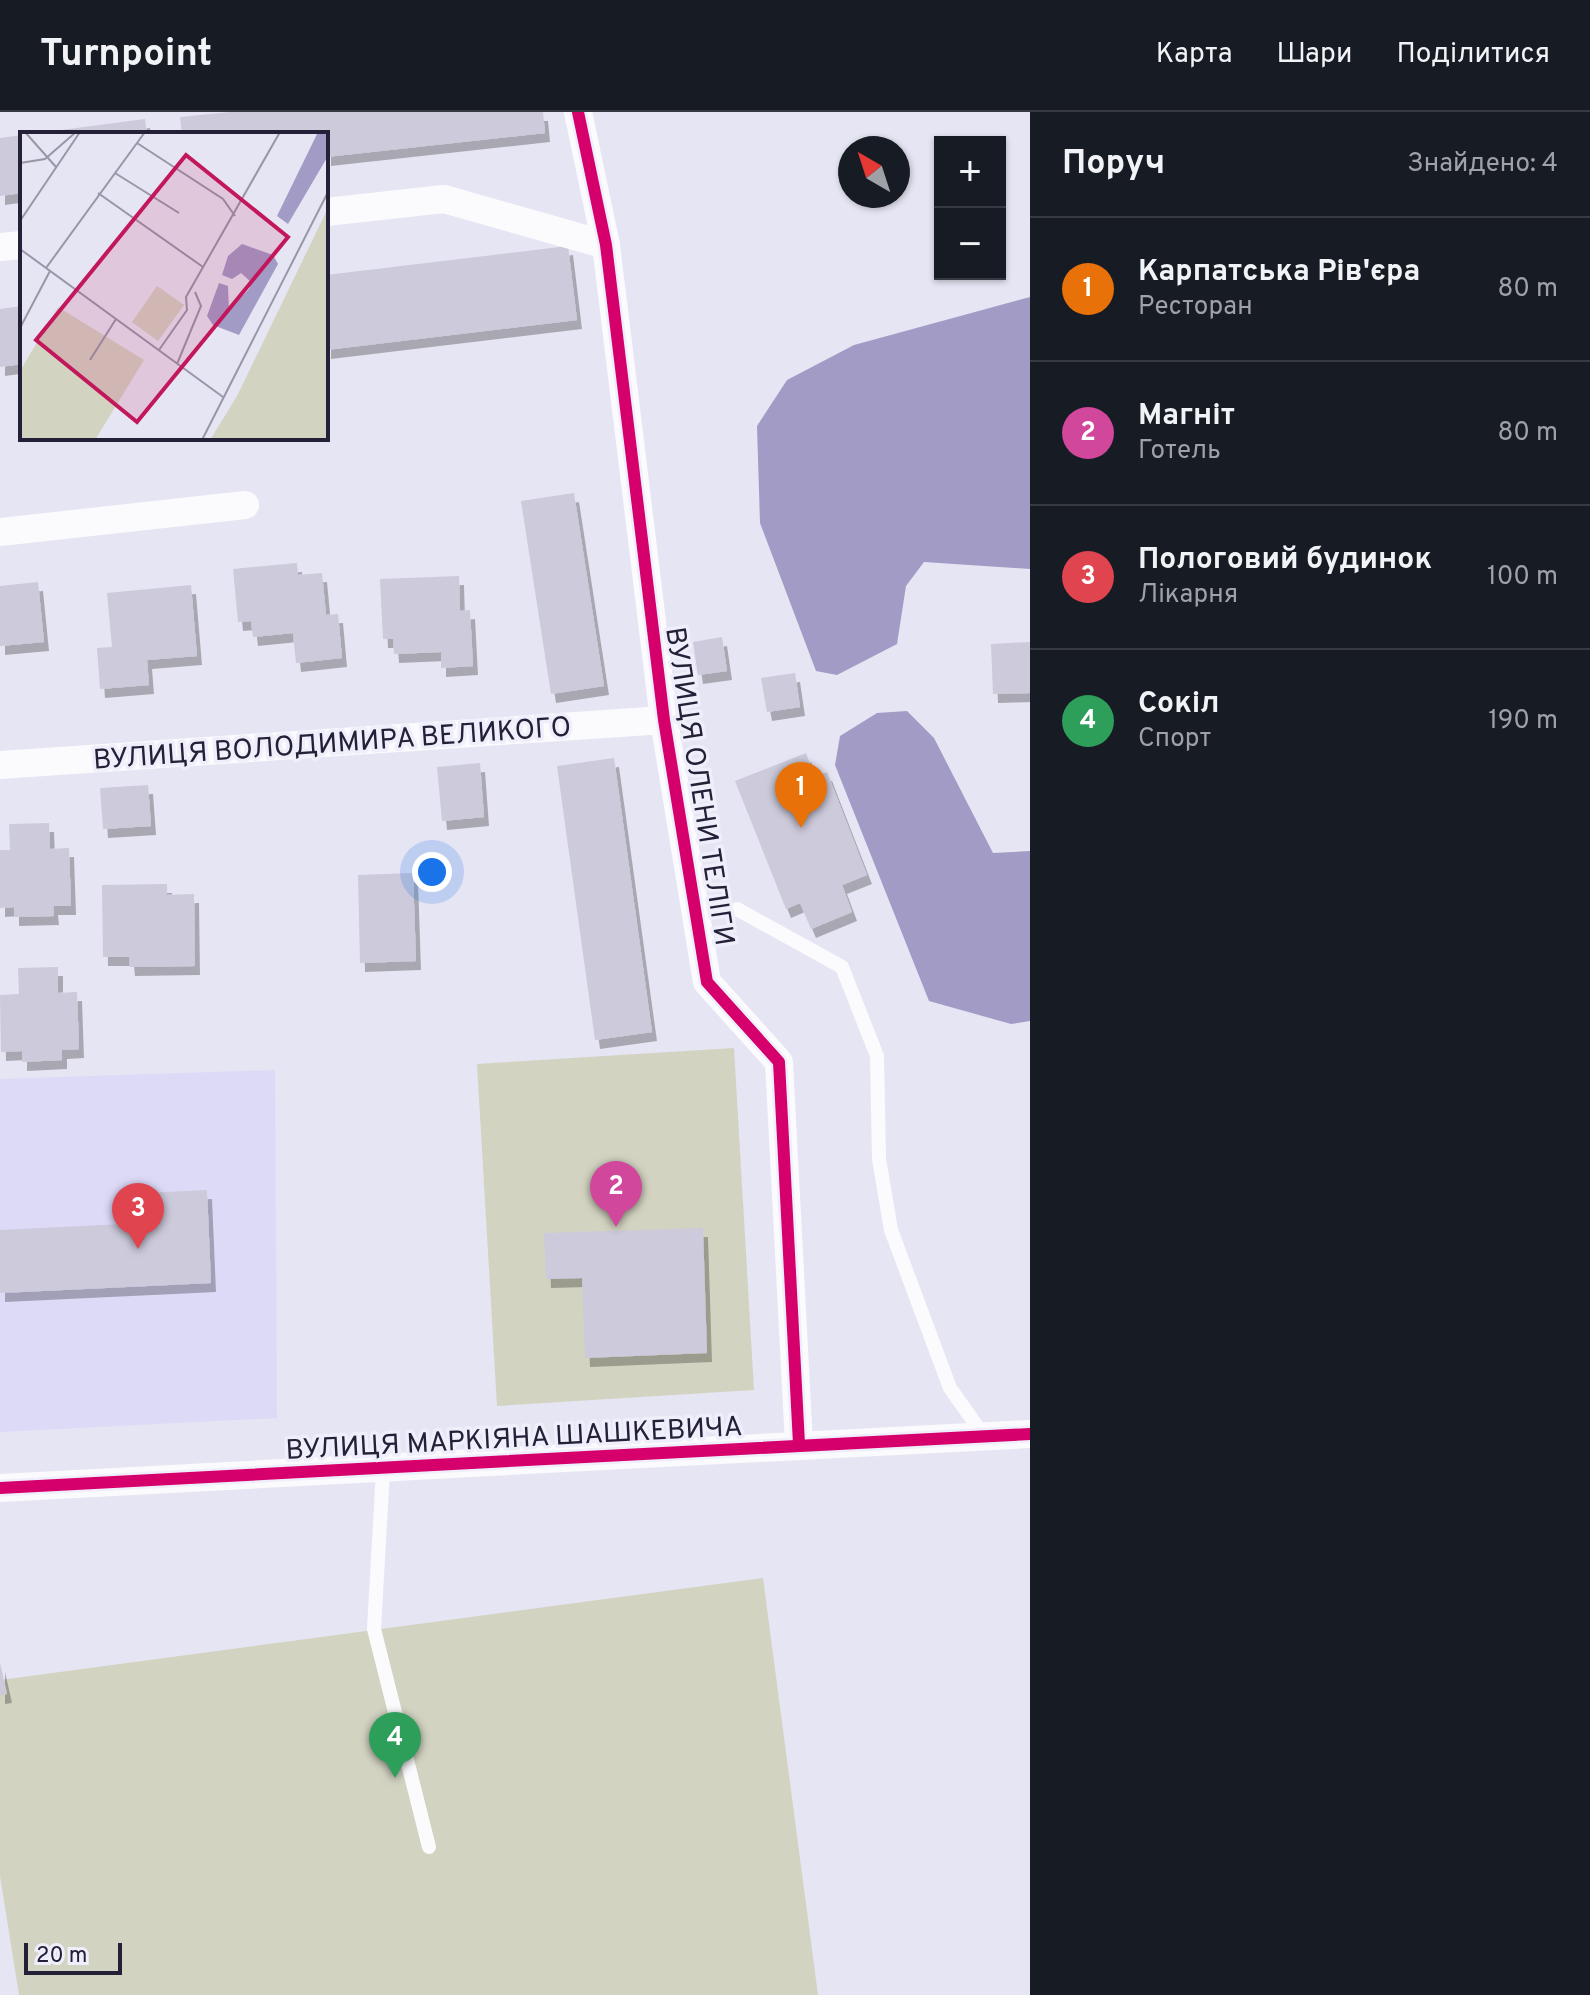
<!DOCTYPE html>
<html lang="uk">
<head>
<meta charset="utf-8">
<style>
	:root { --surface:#171b24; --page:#20242c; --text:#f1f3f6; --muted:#9ea1a6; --line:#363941; --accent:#7c3aed }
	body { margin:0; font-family:Overpass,sans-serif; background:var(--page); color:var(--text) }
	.controls { position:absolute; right:24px; top:24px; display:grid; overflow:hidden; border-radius:0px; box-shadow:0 2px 6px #0004 }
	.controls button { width:72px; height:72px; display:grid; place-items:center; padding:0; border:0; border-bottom:2px solid var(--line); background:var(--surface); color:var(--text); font:40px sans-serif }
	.compass { position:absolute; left:838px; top:24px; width:72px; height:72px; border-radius:50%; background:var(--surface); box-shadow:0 2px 6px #0004; rotate:321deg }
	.scale { position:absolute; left:24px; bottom:20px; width:98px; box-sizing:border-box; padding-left:8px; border:4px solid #242038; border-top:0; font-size:22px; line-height:28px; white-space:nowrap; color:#242038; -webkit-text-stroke:6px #efeefb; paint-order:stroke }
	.you { position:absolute; left:432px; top:760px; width:28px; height:28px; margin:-20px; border:6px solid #fff; border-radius:50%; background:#1a73e8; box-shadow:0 0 0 12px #1a73e833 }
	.badge { display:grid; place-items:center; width:52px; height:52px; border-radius:50%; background:var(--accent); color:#fff; font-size:26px; font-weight:700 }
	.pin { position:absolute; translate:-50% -66px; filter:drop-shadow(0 2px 4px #0008) }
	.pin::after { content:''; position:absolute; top:42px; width:28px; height:24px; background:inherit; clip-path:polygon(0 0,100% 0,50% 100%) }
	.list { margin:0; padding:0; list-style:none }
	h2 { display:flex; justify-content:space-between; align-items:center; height:104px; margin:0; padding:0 32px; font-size:34px }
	h2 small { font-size:26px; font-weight:400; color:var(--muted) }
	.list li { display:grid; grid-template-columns:52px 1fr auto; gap:24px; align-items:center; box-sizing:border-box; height:144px; padding:0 32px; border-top:2px solid var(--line) }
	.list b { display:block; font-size:30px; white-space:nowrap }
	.list p { margin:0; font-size:26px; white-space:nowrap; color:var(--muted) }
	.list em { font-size:26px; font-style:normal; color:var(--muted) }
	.map { position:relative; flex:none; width:1030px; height:1883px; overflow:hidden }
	header { display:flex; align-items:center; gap:48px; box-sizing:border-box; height:112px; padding:0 40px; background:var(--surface); border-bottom:2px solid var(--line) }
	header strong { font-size:38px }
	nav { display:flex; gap:44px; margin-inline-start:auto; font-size:28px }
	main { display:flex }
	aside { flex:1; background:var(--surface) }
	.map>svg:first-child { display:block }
	.built { fill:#dddaf8 }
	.green { fill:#d3d3c2 }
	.water { fill:#a19bc6 }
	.building { fill:#cccadb; filter:url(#shadow) }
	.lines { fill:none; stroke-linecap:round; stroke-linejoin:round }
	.service { stroke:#fbfbfd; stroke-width:14 }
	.minor { stroke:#fbfbfd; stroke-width:28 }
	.cycleway-casing { stroke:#efeefb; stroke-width:17 }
	.cycleway { stroke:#d6006c; stroke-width:12 }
	.labels { text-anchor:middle; stroke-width:7; stroke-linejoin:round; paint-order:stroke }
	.street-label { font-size:28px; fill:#242038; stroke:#efeefb }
	.inset-road { fill:none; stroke:#9896a8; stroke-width:2 }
	.view { fill:#c2185b; fill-opacity:0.15; stroke:#c2185b; stroke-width:4 }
	.inset-edge { fill:none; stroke:#242038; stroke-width:4 }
</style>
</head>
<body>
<header>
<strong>Turnpoint</strong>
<nav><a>Карта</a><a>Шари</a><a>Поділитися</a></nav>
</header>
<main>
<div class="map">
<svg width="1030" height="1883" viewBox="0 0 1030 1883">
	<defs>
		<filter id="shadow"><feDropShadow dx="5" dy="9" stdDeviation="0" flood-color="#0004"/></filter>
	</defs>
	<rect width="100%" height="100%" fill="#e6e5f3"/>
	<!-- built -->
	<path class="built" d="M275,958L277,1306L0,1320V967Z"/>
	<!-- green -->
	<g class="green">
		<path d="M734,936L754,1278L497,1294L477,952Z"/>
		<path d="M763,1466L818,1883H19L0,1764V1568Z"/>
	</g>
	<!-- water -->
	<g class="water">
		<path d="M1030,185V457L924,450L906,474L897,532L837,563L816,559L760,411L757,314L787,268L854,233Z"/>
		<path d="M907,599L934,626L993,741L1030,739V909L1011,912L929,889L835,653L840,624L877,601Z"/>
	</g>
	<!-- building -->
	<g class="building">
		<path d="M230,0H543L545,21L326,45V22H182L180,5Z"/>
		<path d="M145,7L147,22H46V20Z"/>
		<path d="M22,23V81L0,84V26Z"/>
		<path d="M568,134L577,208L326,238V163Z"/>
		<path d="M22,194V252L0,255V197Z"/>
		<path d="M574,381L604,574L551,582L521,389Z"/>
		<path d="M297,451L298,463L322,461L326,503L338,502L342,546L296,551L293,521L253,525L251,509L238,510L233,457Z"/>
		<path d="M459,464L460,499L470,498L473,554L441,556V540L394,542L393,527H383L380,467Z"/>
		<path d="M38,470L44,530L0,534V474Z"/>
		<path d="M191,473L197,544L147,548L149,573L100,577L97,536L112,535L107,481Z"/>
		<path d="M722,525L727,559L698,563L693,530Z"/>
		<path d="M1030,530V581L993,582L991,532Z"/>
		<path d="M795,561L800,595L767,600L761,566Z"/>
		<path d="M806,641L815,665L827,660L867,763L842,773L852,800L811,817L800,791L786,797L735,669Z"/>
		<path d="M614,646L652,920L595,928L557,654Z"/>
		<path d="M480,651L484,705L442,709L437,655Z"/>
		<path d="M148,673L151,714L103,717L100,676Z"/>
		<path d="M49,711L50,737L69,736L71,794H53L54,804L14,805V795L0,796V738H10L9,712Z"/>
		<path d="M413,761L416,849L360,851L358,763Z"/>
		<path d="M167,772V783L194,782L195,854L130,855L129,845H103L102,773Z"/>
		<path d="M58,855V881L77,880L79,937L62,938V948L22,950V939L1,940L0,883L19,882L18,856Z"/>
		<path d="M207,1078L211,1171L0,1181V1118L144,1111L143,1081Z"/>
		<path d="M703,1116L707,1241L585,1246L582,1166L546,1167L544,1121Z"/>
		<path d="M0,1551L7,1582L0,1583Z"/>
	</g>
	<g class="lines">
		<!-- service -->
		<g class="service">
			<path d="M737,797L842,855L877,944L879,1047L891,1118L950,1276L984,1324"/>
			<path d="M383,1358L374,1517L429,1735"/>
		</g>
		<!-- minor -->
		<g class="minor">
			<path d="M578,0L606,133L664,608L707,870L779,950L799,1332"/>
			<path d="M326,100L444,87L606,133"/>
			<path d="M0,135L22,133"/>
			<path d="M0,420L245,393"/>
			<path d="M0,653L664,608"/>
			<path d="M0,1376C343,1360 687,1337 1030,1322"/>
		</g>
		<defs>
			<g id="cycleway">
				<path d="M578,0L606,133L664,608L707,870L779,950L799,1332"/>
				<path d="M0,1376C343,1360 687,1337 1030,1322"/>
			</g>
		</defs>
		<!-- cycleway casing -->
		<use href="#cycleway" class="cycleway-casing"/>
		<!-- cycleway -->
		<use href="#cycleway" class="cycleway"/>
	</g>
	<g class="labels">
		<!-- street labels -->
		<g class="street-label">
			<text transform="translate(332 630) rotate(-4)" y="10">ВУЛИЦЯ ВОЛОДИМИРА ВЕЛИКОГО</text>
			<text transform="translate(701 674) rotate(81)" y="10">ВУЛИЦЯ ОЛЕНИ ТЕЛІГИ</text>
			<text transform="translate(514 1325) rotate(-3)" y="10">ВУЛИЦЯ МАРКІЯНА ШАШКЕВИЧА</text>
		</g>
	</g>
	<!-- overview -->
	<g transform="translate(20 20)">
		<rect width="308" height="308" fill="#e6e5f3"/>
		<path d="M308,76V308H190L217,264ZM137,154L164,173L138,209L112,190ZM38,175L124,228L75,308H0V239Z" fill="#d3d3c2"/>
		<path d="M298,0H308V24L268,92L257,84ZM222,112L253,123L258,132L219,203L193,193L187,184L199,151L208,154L209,178L229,157L231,150L221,141L212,147L202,143L208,124Z" fill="#a19bc6"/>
		<path class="inset-road" d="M5,0L36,35M117,11L203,67L215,84M0,31L25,27L56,0M95,41L159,81M78,61L183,135M0,89L60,0M0,117L203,265M26,136L125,0M0,196L30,139M139,218L167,178L166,165L260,0M70,228L96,187M157,232L181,174L175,160M182,308L308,60"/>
		<path class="view" d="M166,23L268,105L117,290L16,208Z"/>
		<rect width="308" height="308" class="inset-edge"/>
	</g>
</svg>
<div class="controls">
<button>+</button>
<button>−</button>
</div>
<svg class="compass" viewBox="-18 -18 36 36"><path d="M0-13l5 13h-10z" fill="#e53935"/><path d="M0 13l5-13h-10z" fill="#9ea1a6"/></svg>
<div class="scale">20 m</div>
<div class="you"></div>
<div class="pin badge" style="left:801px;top:716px;background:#e8710a">1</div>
<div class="pin badge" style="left:616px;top:1115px;background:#d1479c">2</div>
<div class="pin badge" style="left:138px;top:1137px;background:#e0444e">3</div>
<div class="pin badge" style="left:395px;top:1666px;background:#2e9e5b">4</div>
</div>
<aside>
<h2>Поруч<small>Знайдено: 4</small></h2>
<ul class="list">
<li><span class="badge" style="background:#e8710a">1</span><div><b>Карпатська Рів'єра</b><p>Ресторан</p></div><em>80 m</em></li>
<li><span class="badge" style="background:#d1479c">2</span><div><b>Магніт</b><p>Готель</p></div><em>80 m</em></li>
<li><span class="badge" style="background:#e0444e">3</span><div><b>Пологовий будинок</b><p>Лікарня</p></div><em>100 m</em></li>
<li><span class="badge" style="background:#2e9e5b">4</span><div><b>Сокіл</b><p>Спорт</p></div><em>190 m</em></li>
</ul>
</aside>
</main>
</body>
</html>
